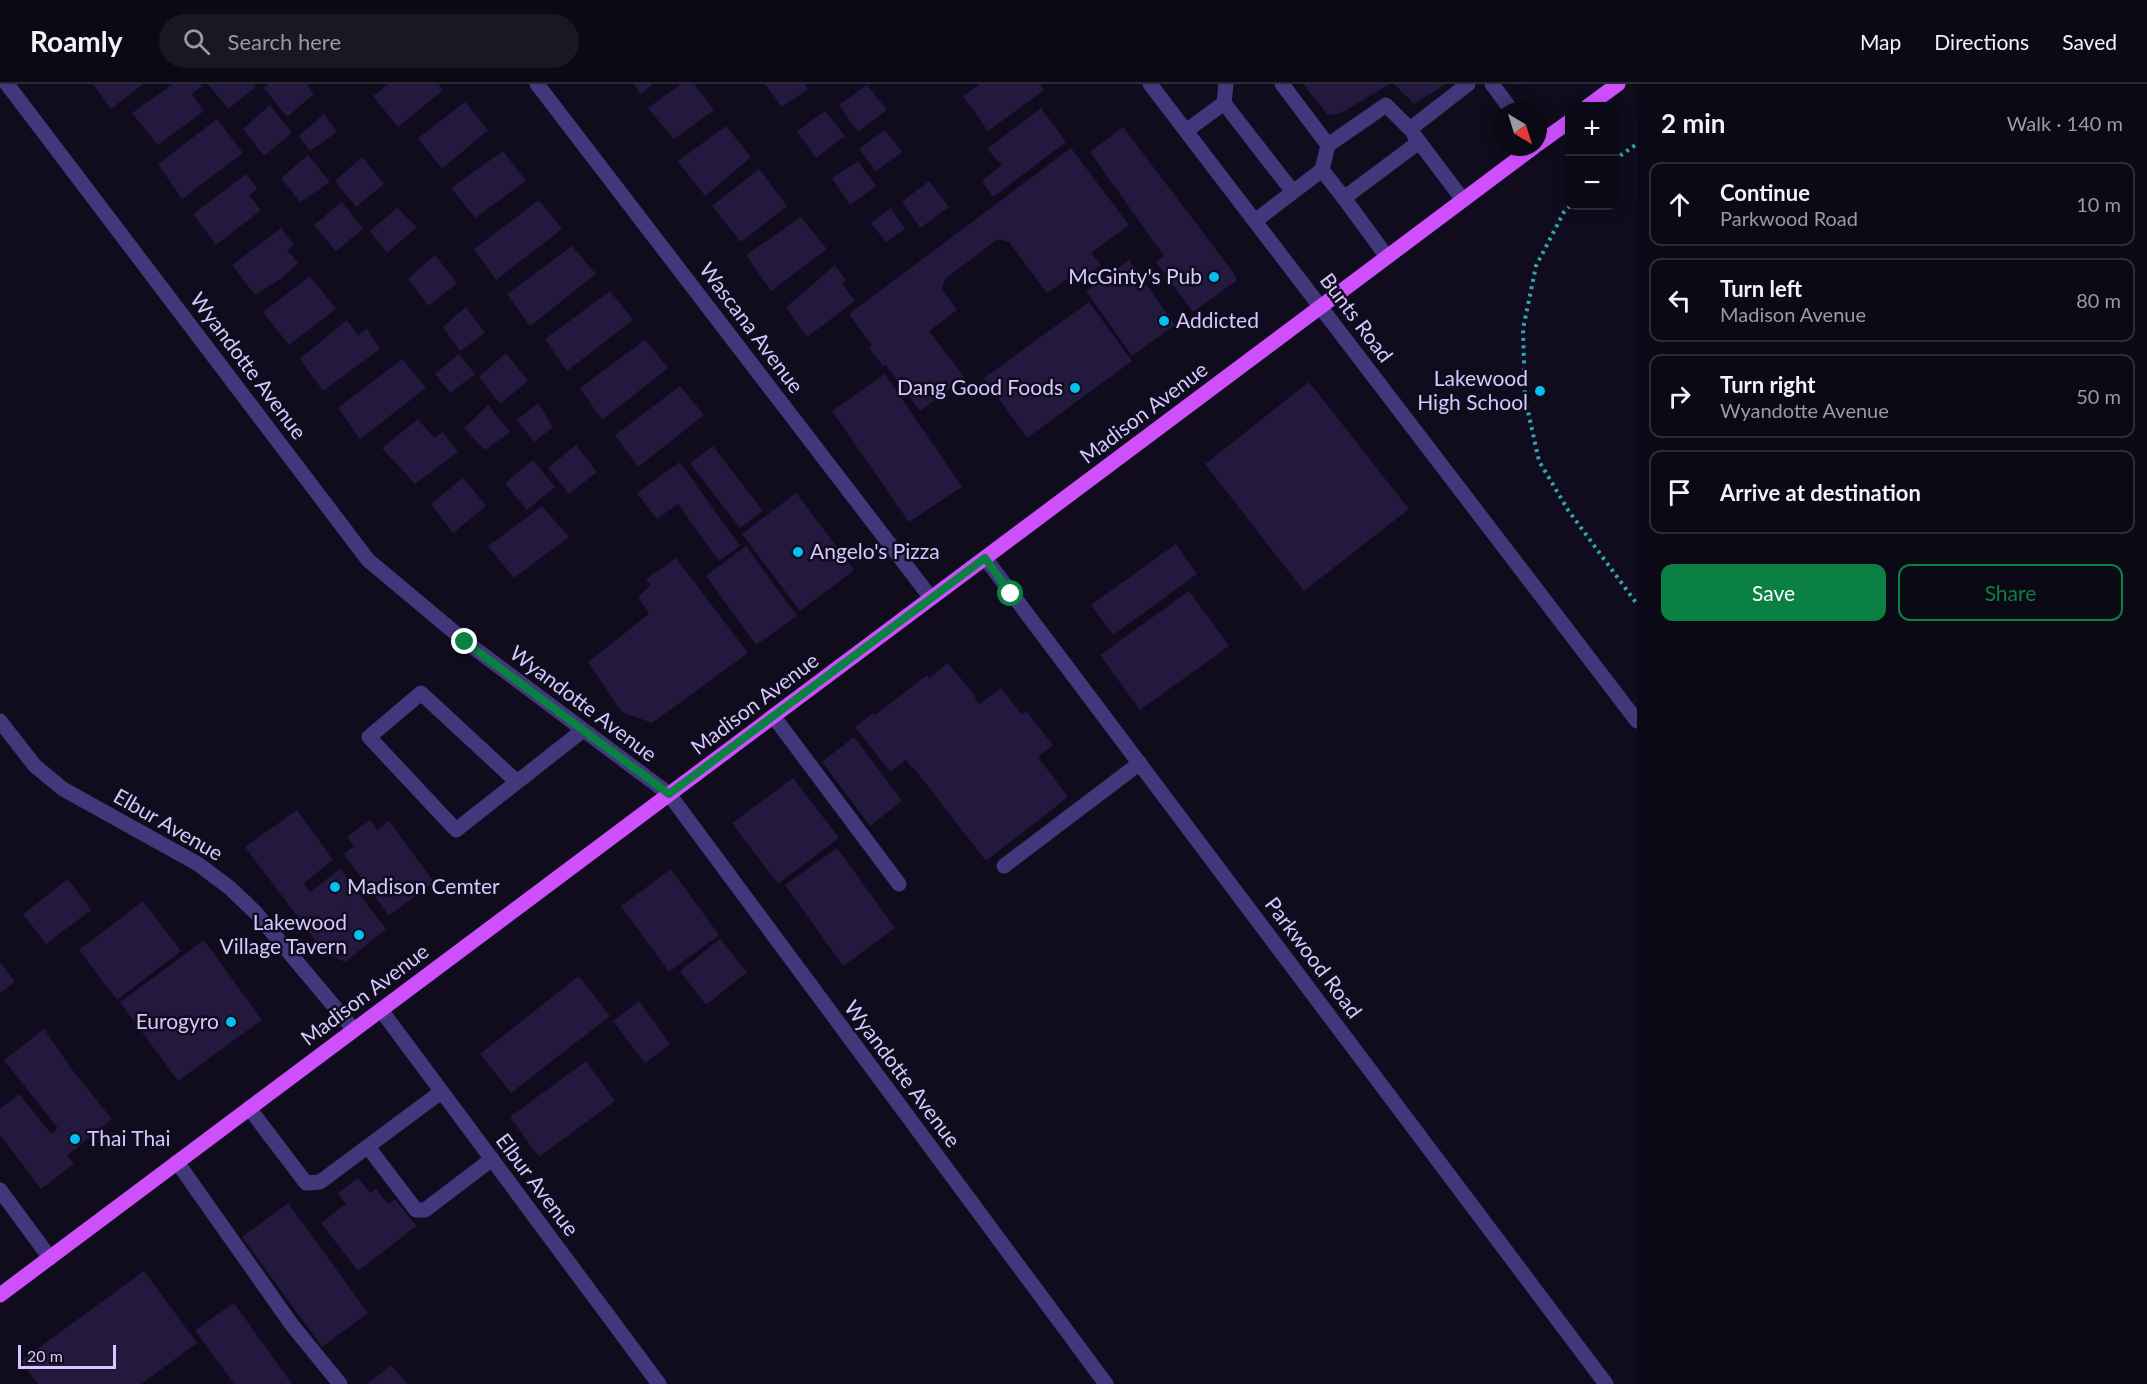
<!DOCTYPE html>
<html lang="en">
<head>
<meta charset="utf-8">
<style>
	:root { --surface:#0c0916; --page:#1a1723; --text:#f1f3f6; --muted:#9a9aa1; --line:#2c2a35; --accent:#0b8043 }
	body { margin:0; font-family:Lato,sans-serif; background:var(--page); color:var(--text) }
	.controls { position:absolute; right:18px; top:18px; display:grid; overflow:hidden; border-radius:12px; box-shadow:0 3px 15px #0003 }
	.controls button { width:54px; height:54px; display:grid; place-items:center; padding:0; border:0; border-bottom:2px solid var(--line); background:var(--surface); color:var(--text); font:30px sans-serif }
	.compass { position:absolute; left:1493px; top:18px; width:54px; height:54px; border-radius:50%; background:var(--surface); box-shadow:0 3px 15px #0003; rotate:142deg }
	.scale { position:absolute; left:18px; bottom:15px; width:98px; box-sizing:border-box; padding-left:6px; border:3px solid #d4c8fe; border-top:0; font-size:16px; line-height:21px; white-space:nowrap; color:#d4c8fe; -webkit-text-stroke:4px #100c1d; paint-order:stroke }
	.stop { position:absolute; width:18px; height:18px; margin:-14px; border:4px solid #0b8043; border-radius:50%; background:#fff }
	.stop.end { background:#0b8043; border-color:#fff; box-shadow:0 2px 6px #0008 }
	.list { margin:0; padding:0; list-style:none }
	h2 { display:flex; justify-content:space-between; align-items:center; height:78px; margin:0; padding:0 24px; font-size:26px }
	h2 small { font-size:20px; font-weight:400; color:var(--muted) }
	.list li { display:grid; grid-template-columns:39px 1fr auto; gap:18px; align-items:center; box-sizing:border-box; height:84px; margin:0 12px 12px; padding:0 12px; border:2px solid var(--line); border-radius:12px }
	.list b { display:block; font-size:22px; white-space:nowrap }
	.list p { margin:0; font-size:20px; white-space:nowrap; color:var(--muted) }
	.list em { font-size:20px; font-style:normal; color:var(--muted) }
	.actions { display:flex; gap:12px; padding:18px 24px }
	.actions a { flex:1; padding:14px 0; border:2px solid var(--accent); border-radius:12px; text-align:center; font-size:21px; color:var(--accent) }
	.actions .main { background:var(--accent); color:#fff }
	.icon { flex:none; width:33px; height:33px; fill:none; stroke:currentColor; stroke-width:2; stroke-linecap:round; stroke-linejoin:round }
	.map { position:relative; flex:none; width:1637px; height:1300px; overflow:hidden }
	header { display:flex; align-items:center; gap:36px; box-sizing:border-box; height:84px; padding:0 30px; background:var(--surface); border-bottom:2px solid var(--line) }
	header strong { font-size:28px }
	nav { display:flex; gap:33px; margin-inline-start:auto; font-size:21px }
	.search { width:420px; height:54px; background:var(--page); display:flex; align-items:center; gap:15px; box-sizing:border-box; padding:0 21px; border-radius:33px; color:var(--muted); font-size:22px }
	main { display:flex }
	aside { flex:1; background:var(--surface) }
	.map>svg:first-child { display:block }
	.building { fill:#23183d }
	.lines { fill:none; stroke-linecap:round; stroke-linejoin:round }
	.path { stroke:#2ea7ad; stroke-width:4; stroke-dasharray:3 4.5; stroke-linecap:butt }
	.minor { stroke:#41377b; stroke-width:15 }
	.major { stroke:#ce50fd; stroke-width:15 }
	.route { stroke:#0b8043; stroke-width:8 }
	.poi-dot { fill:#03c0f0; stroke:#100c1d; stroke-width:2 }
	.labels { text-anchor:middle; stroke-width:5; stroke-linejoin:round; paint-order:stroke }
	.poi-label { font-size:21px; fill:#d4c8fe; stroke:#100c1d; text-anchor:end }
	.street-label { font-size:21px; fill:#d4c8fe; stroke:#100c1d }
</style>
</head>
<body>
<header>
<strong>Roamly</strong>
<div class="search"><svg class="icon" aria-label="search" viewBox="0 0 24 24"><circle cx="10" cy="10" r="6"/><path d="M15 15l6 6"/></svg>Search here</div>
<nav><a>Map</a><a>Directions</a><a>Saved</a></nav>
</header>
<main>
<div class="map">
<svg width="1637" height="1300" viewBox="0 0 1637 1300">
	<rect width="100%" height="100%" fill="#100c1d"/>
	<!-- building -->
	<g class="building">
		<path d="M93,0H143L111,25Z"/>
		<path d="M173,0H200L202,2L192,10L204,27L158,61L132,29Z"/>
		<path d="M208,0H254L256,3L228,25Z"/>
		<path d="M269,0H307L314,10L287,33L264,4Z"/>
		<path d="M389,0H438L443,6L398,43L373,12Z"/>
		<path d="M633,0H653L641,10Z"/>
		<path d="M681,0H694L714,26L674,55L648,24Z"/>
		<path d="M765,0H804L808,5L782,23Z"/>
		<path d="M980,0H1040L1044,6L988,47L963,12Z"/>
		<path d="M1303,0H1390L1341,29L1328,31Z"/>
		<path d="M1394,0H1446L1414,20Z"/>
		<path d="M867,1L887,26L858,48L839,21Z"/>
		<path d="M465,18L488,46L442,85L418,54Z"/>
		<path d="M270,21L292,49L264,72L243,45Z"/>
		<path d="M1041,24L1066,58L993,113L982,97L1002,81L987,65Z"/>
		<path d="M825,27L845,52L816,74L797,47Z"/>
		<path d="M324,30L337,48L310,67L299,52Z"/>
		<path d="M217,35L243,69L182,115L158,80Z"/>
		<path d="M726,42L751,73L705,112L678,77Z"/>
		<path d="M1123,43L1236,192V197L1193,228L1156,178L1164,172L1090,68Z"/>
		<path d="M885,46L902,68L876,87L859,65Z"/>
		<path d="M1071,64L1129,141L1091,169L1101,181L1078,198L1072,191L1047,209L1009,158L998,155L945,195L942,205L957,226L929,247L965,294L920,327L886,281L883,282L869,264L872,262L849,230Z"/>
		<path d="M503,67L526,97L475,134L451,104Z"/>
		<path d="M308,71L330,98L300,118L281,94Z"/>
		<path d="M362,73L384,100L356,123L335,97Z"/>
		<path d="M858,77L876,102L850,121L832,94Z"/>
		<path d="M759,85L787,122L741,158L712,122Z"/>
		<path d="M246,90L257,104L249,112L261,126L216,161L193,130Z"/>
		<path d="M929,97L949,123L920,144L902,118Z"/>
		<path d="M539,116L562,145L496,196L474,165Z"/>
		<path d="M342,118L363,145L336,167L314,141Z"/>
		<path d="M397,124L417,143L387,169L370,147Z"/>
		<path d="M891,124L905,145L886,158L871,139Z"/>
		<path d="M801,133L827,165L771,207L746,171Z"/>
		<path d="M281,144L294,161L287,166L298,179L282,194L255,211L232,181Z"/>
		<path d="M572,162L596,190L530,242L507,210Z"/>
		<path d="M435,171L457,199L429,222L408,195Z"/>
		<path d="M1129,176L1175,241L1132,272L1086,207Z"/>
		<path d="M835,181L846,196L842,200L855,217L807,253L786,223Z"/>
		<path d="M310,192L336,225L289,261L263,228Z"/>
		<path d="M610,207L633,236L567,287L545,255Z"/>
		<path d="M1089,218L1132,277L1027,354L984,294Z"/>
		<path d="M466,223L485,249L460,267L443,243Z"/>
		<path d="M347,236L358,251L367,245L380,265L323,307L300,275Z"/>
		<path d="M645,256L668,284L602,336L580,304Z"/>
		<path d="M506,269L528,297L500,320L479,293Z"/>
		<path d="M459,270L475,290L450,309L435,290Z"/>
		<path d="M402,275L426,304L360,355L338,324Z"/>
		<path d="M885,290L962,403L909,438L832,327Z"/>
		<path d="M1309,298L1409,425L1304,507L1205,380Z"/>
		<path d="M680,302L704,331L638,383L615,351Z"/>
		<path d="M538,319L553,343L534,358L517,336Z"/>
		<path d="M488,321L510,348L485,366L464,344Z"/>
		<path d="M418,335L434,354L443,348L458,368L415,400L382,364Z"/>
		<path d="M576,361L597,388L569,410L548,384Z"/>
		<path d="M713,362L763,427L740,444L690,379Z"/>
		<path d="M533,376L555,403L527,426L505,399Z"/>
		<path d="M680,378L740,462L719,477L678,420L657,435L637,409Z"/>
		<path d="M463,394L486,422L453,449L431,420Z"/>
		<path d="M796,409L854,486L800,527L742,450Z"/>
		<path d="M542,422L569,453L514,494L488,462Z"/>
		<path d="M1176,460L1197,490L1113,551L1091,521Z"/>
		<path d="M746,462L797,532L756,561L706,492Z"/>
		<path d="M676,474L748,569L652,639L622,628L588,578L649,530L638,513L651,501L646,495Z"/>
		<path d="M1189,507L1229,562L1140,626L1100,571Z"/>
		<path d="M948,579L976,613L974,614L979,620L1001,604L1022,631L1026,627L1053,661L1038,673L1068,713L986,777L913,683L912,684L906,676L890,688L855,643L873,629L875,631L927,591L929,594Z"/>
		<path d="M854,653L902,717L870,742L822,678Z"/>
		<path d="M793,694L839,754L778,800L732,739Z"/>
		<path d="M297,726L333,776L304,799L310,808L340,785L386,845L345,878L325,869L245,763Z"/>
		<path d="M370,736L377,746L389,737L434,798L389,832L344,770L354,762L347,753Z"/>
		<path d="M837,764L895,844L843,882L785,801Z"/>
		<path d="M671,785L719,851L669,888L621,822Z"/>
		<path d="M68,795L91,826L46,860L23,830Z"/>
		<path d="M143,817L181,867L117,916L79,866Z"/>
		<path d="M720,855L747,888L706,921L680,887Z"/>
		<path d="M204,856L262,936L178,997L120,918Z"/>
		<path d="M0,878L15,898L0,909Z"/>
		<path d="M579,892L610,932L511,1009L480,970Z"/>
		<path d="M639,917L670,960L645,979L613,937Z"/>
		<path d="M44,945L73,987L112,1035L67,1072L74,1080L41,1105L0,1051V1025L19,1010L64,1066L51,1050L58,1044L4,976Z"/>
		<path d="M586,977L615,1017L539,1073L510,1033Z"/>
		<path d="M358,1094L370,1109L376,1105L388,1120L395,1115L416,1142L358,1187L321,1139L346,1120L338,1109Z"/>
		<path d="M288,1119L368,1229L322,1263L242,1153Z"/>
		<path d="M144,1187L197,1259L141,1300H38L21,1277Z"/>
		<path d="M234,1219L292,1300H234L195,1246Z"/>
		<path d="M391,1281L407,1300H367Z"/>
	</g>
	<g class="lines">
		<!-- path -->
		<g class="path">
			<path d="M1614,76L1637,60"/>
			<path d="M1570,122L1564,128L1536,182L1523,245L1525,314L1539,377L1568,426L1637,520"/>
		</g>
		<!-- minor -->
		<g class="minor">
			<path d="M7,0L368,476L466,558L669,710L1106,1300"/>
			<path d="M537,0L931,514"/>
			<path d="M1150,0L1637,637"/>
			<path d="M1282,0L1328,61L1386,21L1410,45L1468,0"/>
			<path d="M1492,0L1512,27"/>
			<path d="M1224,19L1293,108L1322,86"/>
			<path d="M1186,47L1224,19L1226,0"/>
			<path d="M1414,51L1463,116"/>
			<path d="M1328,61L1322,86L1344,114L1419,58"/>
			<path d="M1344,114L1387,173"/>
			<path d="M1255,137L1293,108"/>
			<path d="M985,474L1606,1300"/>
			<path d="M774,633L899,800"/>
			<path d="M0,637L35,682L63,705L198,780L230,804L256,829L354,946"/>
			<path d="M516,697L421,609L369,653L456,746L582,647"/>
			<path d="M1004,782L1140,679"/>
			<path d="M381,926L659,1300"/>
			<path d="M249,1024L306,1099L320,1098L441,1008"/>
			<path d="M368,1063L416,1126H425L492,1075"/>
			<path d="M177,1078L292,1241L340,1300"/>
			<path d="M0,1106L50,1174"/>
		</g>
		<!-- major -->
		<g class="major">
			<path d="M1588,22L1618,0"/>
			<path d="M1538,60L1570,37"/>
			<path d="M0,1211L1534,63"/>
		</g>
	</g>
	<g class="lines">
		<!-- route -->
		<path class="route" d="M465,558L669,710L985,474L1011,510"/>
	</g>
	<!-- markers -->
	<g class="poi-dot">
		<circle cx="1214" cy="193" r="6"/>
		<circle cx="1164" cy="237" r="6"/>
		<circle cx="1075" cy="304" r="6"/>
		<circle cx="1540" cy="307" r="6"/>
		<circle cx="798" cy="468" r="6"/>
		<circle cx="335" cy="803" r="6"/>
		<circle cx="359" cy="851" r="6"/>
		<circle cx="231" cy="938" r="6"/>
		<circle cx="75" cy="1055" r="6"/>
	</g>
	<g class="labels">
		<!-- poi labels -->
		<g class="poi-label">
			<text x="1202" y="200">McGinty's Pub</text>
			<text x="1176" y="244" text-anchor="start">Addicted</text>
			<text x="1528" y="302">Lakewood<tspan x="1528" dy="24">High School</tspan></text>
			<text x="1063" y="311">Dang Good Foods</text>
			<text x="810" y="475" text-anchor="start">Angelo's Pizza</text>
			<text x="347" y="810" text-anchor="start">Madison Cemter</text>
			<text x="347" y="846">Lakewood<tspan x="347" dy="24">Village Tavern</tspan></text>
			<text x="219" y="945">Eurogyro</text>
			<text x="87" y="1062" text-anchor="start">Thai Thai</text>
		</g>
		<!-- street labels -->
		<g class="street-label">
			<text transform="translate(1356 234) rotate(53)" y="7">Bunts Road</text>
			<text transform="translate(751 244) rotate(53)" y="7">Wascana Avenue</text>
			<text transform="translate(248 282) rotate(53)" y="7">Wyandotte Avenue</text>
			<text transform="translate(1144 329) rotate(-37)" y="7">Madison Avenue</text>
			<text transform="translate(583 620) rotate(37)" y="7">Wyandotte Avenue</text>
			<text transform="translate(755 620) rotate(-37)" y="7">Madison Avenue</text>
			<text transform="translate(168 741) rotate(30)" y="7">Elbur Avenue</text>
			<text transform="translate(1313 874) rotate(53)" y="7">Parkwood Road</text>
			<text transform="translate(365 911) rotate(-37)" y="7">Madison Avenue</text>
			<text transform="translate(902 990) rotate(53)" y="7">Wyandotte Avenue</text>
			<text transform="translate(537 1101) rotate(53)" y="7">Elbur Avenue</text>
		</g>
	</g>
</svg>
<div class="controls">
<button>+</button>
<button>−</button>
</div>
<svg class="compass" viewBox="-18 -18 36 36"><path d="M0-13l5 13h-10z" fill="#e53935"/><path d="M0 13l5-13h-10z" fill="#9a9aa1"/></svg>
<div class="scale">20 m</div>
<div class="stop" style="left:1011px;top:510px"></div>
<div class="stop end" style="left:465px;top:558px"></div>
</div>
<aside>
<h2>2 min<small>Walk · 140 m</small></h2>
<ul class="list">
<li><svg class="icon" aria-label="ahead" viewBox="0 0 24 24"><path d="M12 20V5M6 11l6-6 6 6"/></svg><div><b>Continue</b><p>Parkwood Road</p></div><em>10 m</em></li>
<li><svg class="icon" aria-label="left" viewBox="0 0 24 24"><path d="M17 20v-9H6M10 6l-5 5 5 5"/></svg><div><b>Turn left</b><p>Madison Avenue</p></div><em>80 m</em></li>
<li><svg class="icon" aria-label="right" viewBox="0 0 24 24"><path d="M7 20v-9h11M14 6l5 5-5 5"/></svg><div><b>Turn right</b><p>Wyandotte Avenue</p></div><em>50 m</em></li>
<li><svg class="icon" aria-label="arrive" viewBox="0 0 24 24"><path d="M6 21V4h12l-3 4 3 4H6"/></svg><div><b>Arrive at destination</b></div></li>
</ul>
<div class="actions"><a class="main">Save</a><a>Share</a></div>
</aside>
</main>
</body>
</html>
